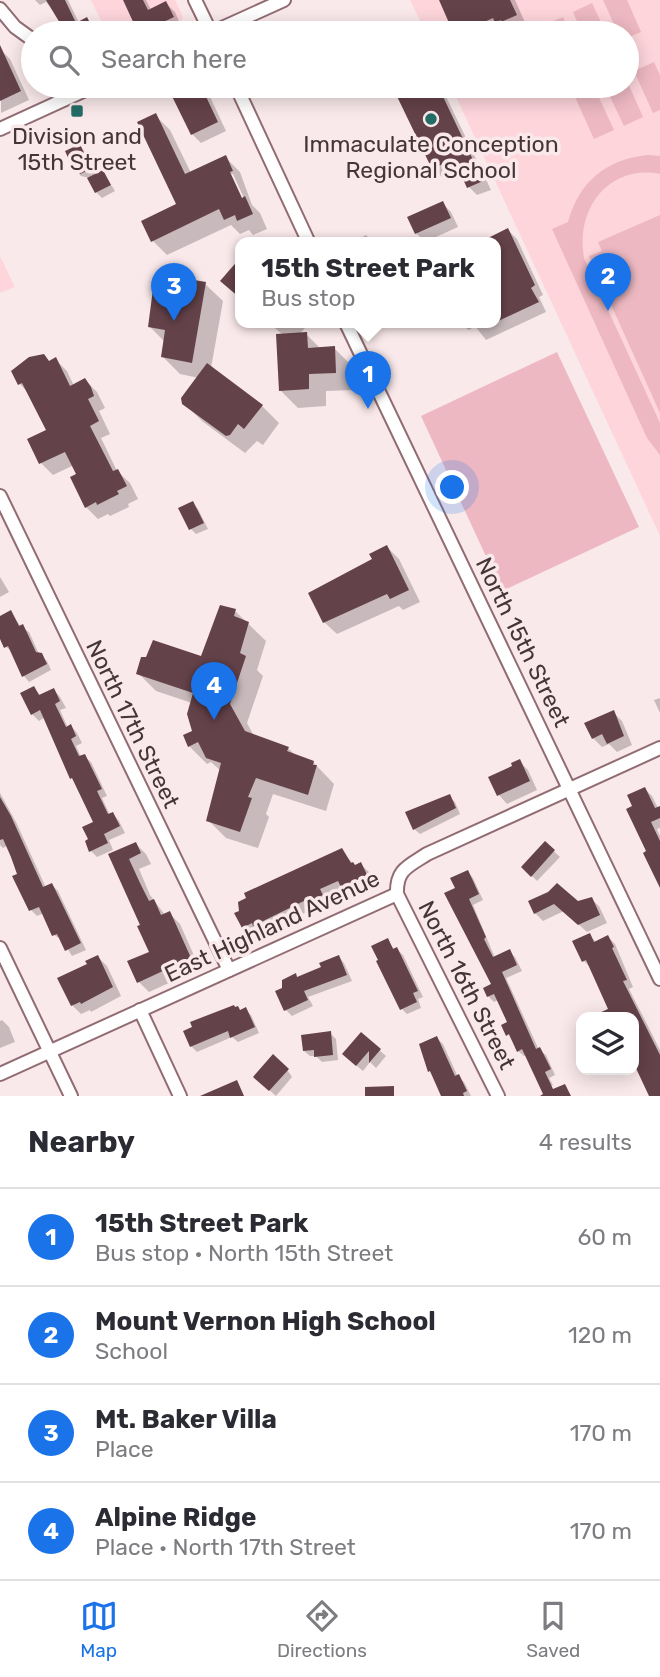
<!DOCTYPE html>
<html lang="en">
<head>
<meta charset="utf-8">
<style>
	:root { --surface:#fff; --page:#f7f7f7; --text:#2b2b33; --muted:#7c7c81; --line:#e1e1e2; --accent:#1a73e8 }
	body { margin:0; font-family:Rubik,sans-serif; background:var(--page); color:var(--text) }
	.controls { position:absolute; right:21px; bottom:21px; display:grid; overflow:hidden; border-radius:14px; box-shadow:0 4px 18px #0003 }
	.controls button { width:63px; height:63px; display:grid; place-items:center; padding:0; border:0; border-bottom:2px solid var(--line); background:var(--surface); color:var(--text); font:35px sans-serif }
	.you { position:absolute; left:453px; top:488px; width:24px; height:24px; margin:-18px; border:5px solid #fff; border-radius:50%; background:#1a73e8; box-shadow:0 0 0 10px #1a73e833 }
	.badge { display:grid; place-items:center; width:46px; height:46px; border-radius:50%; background:var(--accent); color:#fff; font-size:23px; font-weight:700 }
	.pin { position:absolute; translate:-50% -58px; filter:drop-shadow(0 2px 4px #0008) }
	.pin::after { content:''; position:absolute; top:37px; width:24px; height:21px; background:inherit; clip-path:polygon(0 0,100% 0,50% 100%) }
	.popup { position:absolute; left:235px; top:237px; width:266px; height:91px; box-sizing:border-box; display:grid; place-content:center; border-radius:14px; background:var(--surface); filter:drop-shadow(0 2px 5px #0005); font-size:23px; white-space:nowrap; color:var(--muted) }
	.popup b { font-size:26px; color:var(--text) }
	.popup::after { content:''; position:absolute; left:50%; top:100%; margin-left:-14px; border:14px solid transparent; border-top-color:var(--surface) }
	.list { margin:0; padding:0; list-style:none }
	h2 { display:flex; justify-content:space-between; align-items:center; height:91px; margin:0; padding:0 28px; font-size:30px }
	h2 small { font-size:23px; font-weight:400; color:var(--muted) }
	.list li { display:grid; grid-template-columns:46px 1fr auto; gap:21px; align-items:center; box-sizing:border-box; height:98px; padding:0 28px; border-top:2px solid var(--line) }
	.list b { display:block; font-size:26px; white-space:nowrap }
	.list p { margin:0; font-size:23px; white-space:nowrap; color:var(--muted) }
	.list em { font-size:23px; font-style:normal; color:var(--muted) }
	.icon { flex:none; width:38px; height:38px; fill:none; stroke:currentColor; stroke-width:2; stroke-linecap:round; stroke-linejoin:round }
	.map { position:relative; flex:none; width:660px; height:1096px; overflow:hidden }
	.search { position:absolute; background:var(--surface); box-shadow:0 4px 18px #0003; left:21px; right:21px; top:21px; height:77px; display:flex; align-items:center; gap:18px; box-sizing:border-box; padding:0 24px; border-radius:38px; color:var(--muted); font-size:26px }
	.sheet { height:483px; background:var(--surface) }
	nav { display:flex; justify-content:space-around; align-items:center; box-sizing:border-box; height:98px; border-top:2px solid var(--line); background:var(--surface); font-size:19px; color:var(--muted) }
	nav a { display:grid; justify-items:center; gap:4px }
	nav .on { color:var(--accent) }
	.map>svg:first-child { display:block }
	.built { fill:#fdd5db }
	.green { fill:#edb8c1 }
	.shadow { fill:#0003; fill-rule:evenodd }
	.building { fill:#644249 }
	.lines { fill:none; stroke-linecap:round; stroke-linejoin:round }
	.minor-casing { stroke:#916c73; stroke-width:16 }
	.minor { stroke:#fff; stroke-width:12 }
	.poi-dot { fill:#246d67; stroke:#fae9eb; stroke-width:2.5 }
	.labels { text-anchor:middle; stroke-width:7; stroke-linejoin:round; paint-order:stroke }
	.poi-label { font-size:23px; fill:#453537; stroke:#fae9eb }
	.street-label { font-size:23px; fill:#453537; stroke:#fae9eb }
</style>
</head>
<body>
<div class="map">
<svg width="660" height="1096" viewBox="0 0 660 1096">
	<rect width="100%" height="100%" fill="#fae9eb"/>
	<!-- built -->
	<g class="built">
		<path d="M91,0H175L183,17L178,28L167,33H107Z"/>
		<path d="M410,0H660V536L451,86H627V33H426Z"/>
		<path d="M0,256L15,287L0,293Z"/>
	</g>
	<!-- green -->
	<g class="green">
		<path d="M603,0H627L641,32L627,38V33H618Z"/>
		<path d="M592,3L606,33H582L573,12Z"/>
		<path d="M563,17L570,33H546L543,25Z"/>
		<path d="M654,62L660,75V110L653,113L634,71Z"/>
		<path d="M627,81L643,117L624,126L605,86H627Z"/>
		<path d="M595,89L614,130L594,139L575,97Z"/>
		<path d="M648,155L660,156V174C608,164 575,210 584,258L660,423V455L647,438L552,229L568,222C579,182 606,159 648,155Z"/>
		<path d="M660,215V413L589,256L602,251L598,242Z"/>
		<path d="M557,352L639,527L502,591L421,416Z"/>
	</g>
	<!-- shadow -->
	<g class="shadow">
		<path d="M35,0H68L79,23L87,19L98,33H67L51,8L46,2L40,5Z"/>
		<path d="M125,0H146L151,10L166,3L175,12L181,26L166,33H145L136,25Z"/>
		<path d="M440,0H515L527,27L511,33L504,30L498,33H457Z"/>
		<path d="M1,50L10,59L29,100L1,113Z"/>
		<path d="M205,86L226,131L201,143L192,134L170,87Z"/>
		<path d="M394,86H441L491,190L477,195L469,187L460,168L442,177L433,168Z"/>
		<path d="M155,115L170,130L191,173L225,157L240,172L252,205L260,213L267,229L253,235L249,230L240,234L231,225L167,255L153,241L179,205ZM229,174H233L247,205L244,207Z"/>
		<path d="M80,146L85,152L96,175L103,172L115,191L102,198L96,192L89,178L81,176L76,170Z"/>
		<path d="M442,203L451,212L458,227L425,242L416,233Z"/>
		<path d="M508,230L517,239L543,295L539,297L546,312L486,340L475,326L469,330L458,323H496V243Z"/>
		<path d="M366,235L374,243H354L353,242Z"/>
		<path d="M205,284L223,301L211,368L262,406L279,423L263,445L257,441L245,453L202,421L184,403L199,378L180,374L163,357L165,342L150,327L176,287Z"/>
		<path d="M269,323H309L299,335L306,334L321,349L334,348L352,366L353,390L326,391V406L298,408L280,390L283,335Z"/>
		<path d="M55,359L67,371L74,386L85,380L97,392L105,408L99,411L110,434L101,438L117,471L130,483L138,499L128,504L129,507L110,516L108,514L98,519L86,507L78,475L74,465L53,475L41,463L29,440L49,430L30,395L20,384Z"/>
		<path d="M192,503L198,509L208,529L196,534L191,529Z"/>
		<path d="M387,547L399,559L420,602L403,610L399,606L337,634L324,622Z"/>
		<path d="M0,577L9,592L0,597Z"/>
		<path d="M235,611L266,641L257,670L263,676L247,723L254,736L288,748L296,756L313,762L334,784L326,811L273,794L266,814L269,817L258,848L226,838L208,820L221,771L211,762L207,764L189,746L195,732L192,703L156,691L138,673L202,658Z"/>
		<path d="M11,612L21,627L29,632L39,654L47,661L51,670L29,682L24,676L13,652L6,647L0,617Z"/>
		<path d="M34,688L40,695L54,690L60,697L66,708L60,710L68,728L71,726L77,733L82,743L76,746L81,757L84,756L91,762L107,796L102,798L110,815L113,814L119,821L125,833L109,840L113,850L97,857L91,851L95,822L76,782L72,778L45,717L39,721L32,714Z"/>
		<path d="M660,698V713L654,700Z"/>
		<path d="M613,712L622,721L632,745L617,752L609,744L602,747L593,738Z"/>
		<path d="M519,761L528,770L537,790L507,804L499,795Z"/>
		<path d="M645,789L652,796L660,812V828L657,829L660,836V882L634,807Z"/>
		<path d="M0,793L17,824L46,888L52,885L58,891L86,950L72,956L62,940L54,935L44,913L37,916L31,910L7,846L3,848L0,845Z"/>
		<path d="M449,796L455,802L460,814L420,834L414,829Z"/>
		<path d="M545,843L560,857L537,881L523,867Z"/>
		<path d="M136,844L146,854L151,864L139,869L150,895L165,915L169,913L180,924L200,969L149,992L139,982L151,953L143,925L110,855Z"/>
		<path d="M341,850L355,866L360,864L369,872L375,885L351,896L344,889L327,897L330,904L319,909L317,907L263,933L261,931L252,935L244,927L237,914Z"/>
		<path d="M468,872L473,878L483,900L473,905L495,958L510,952L515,957L522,971L506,978L539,1050L546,1055L555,1075L549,1078L553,1085L545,1089L527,1055L524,1056L518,1051L508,1034L509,1023L498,1000L494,1002L488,996L493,985L457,889Z"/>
		<path d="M591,899L599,906L607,923L587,932L564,911L543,921L535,913L530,902L578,903Z"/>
		<path d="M589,935L597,943L608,937L615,944L633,987L629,989L660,1050V1096H650L634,1059V1017H605L603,1013L610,1007L591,968L584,961Z"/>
		<path d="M388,941L395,950L397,949L403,955L423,997L418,999L421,1008L407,1014L402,1009Z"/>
		<path d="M98,957L107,966L121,996L91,1012L90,1010L81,1014L72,1005L89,965Z"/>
		<path d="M339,957L344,963L352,981L308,997L313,1006L292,1016L286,1010L298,979L323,968Z"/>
		<path d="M245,1009L251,1015L259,1033L238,1042L232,1037L197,1052L191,1046Z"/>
		<path d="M2,1020L9,1027L15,1042L0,1048V1021Z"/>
		<path d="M330,1033L336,1039L338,1060L322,1062L316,1056H310L304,1051Z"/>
		<path d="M362,1035L386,1056L376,1068L370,1062L363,1071L350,1060Z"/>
		<path d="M437,1038L443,1044L458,1077L464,1082L471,1096H443L430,1071Z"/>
		<path d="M286,1068L292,1077L276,1096L255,1077Z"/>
	</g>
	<!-- building -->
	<g class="building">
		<path d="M46,0H65L76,23L87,17L95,33H52L63,28Z"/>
		<path d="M123,0H143L148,10L166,1L174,17L144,31L140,23L135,26Z"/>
		<path d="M439,0H510L517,15L501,22V20L495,23L493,18L475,26L473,23L453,32Z"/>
		<path d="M0,45L21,91L0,101Z"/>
		<path d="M167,86H201L218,122L191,135Z"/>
		<path d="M392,86H438L483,181L467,188L454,159L432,169Z"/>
		<path d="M156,113L185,174L226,155L233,171L230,172L242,198L245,196L253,214L237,221L235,215L224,220L219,209L151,242L141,221L176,204L137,122Z"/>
		<path d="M80,144L91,169L80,174L78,170L74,171L65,151Z"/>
		<path d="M103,170L111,185L95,193L87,178Z"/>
		<path d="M443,201L451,218L415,234L407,217Z"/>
		<path d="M508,228L535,285L531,288L539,302L496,322V243H478Z"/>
		<path d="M240,258V298L220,281Z"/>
		<path d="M176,277L206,282L192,363L161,357L165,330L148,327L153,289L156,290L157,283L174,285Z"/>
		<path d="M307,332L308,348L335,346L336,373L309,374V389L279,391L276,334Z"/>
		<path d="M44,354L49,361L56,357L70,386L85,378L91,387L94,396L88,399L99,421L90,426L113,471L118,469L127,486L117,491L119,494L97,505L96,502L85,508L70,477L76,474L65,452L39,464L27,439L46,430L22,383L18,385L11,371L29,357Z"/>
		<path d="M207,363L263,405L244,429L238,424L230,435L226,436L182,404L181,398Z"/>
		<path d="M193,501L204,523L189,530L178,508Z"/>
		<path d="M387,545L409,590L390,599L387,594L323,623L308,593L372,559L369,554Z"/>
		<path d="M220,605L236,609L234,616L249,622L240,653L246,656L230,704L245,731L289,747L287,751L314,761L313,765H317L308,795L256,778L248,797L252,798L240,832L206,821L221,763L206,758L198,742L188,747L183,735L192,731L187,714L193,693L136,674L141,657H146L153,640L201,656Z"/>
		<path d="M11,610L19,626L23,624L36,652L42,653L47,664L22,677L8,646L4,648L0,639V616Z"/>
		<path d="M34,686L39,695L54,688L60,701L55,704L66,727L71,724L76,736L71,739L79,756L85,754L102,789L97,791L108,814L113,812L120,826L104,834L108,843L89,852L85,841L88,839L82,827L93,822L72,778L70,779L40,710L31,715L20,693Z"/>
		<path d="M614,710L624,736L607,744L602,734L592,739L584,723Z"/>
		<path d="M520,759L530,781L497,796L488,777L512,766L511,763Z"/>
		<path d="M645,787L655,808L660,806V818L651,822L660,841V888L643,853L646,851L626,809L632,806L627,795Z"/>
		<path d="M450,794L456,808L413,830L405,812Z"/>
		<path d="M0,797L11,816L43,887L52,883L81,943L65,951L57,934L52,936L39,907L29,911L12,876L17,874L11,857L3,839L0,840Z"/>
		<path d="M545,841L555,850L531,877L521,867Z"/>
		<path d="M136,842L141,853L129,859L140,883L149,901L154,899L161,915L170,911L191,958L137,983L127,961L149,952L137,926L140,925L108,854Z"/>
		<path d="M342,848L351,863L353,862L355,865L361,862L368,877L342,889L338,881L320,889L323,895L309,902L308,899L253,926L252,923L242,928L234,913L239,911L238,902L246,898L244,893Z"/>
		<path d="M468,870L479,894L469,899L486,937L484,939L493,957L510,949L517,965L502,972L536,1049L540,1047L551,1069L545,1072L553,1089L565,1084L571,1096H540L543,1094L522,1049L517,1052L509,1034L506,1036L501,1025L507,1022L494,994L487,997L483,988L491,984L444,893L455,888L450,878Z"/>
		<path d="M557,883L578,901L592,897L600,915L578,925L554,904L534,914L528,901L548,892Z"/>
		<path d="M590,933L594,942L608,935L614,947L612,948L627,980L623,981L660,1055V1096H649L634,1064V1017H590L608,1009L586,960L582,962L572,941Z"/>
		<path d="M388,938L393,949L397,947L418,991L413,993L417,1002L400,1010L376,961L378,960L371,946Z"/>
		<path d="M98,955L113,987L81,1004L80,1002L71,1006L57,978L87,964L85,961Z"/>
		<path d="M339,955L347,975L304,991L308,1000L284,1011L275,991L282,988V980L296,973L297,977L321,967L319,963Z"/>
		<path d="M234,1005L235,1007L238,1006L240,1010L246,1007L255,1027L230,1038L228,1031L190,1047L183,1031L192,1027L190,1022Z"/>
		<path d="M331,1031L333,1055L314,1057V1050L303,1051L301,1035Z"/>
		<path d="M361,1032L381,1049L369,1063V1051L356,1066L342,1054Z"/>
		<path d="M437,1036L455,1076L459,1074L467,1091L463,1093L464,1096H441L430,1071L428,1072L419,1044Z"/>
		<path d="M273,1054L289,1069L269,1091L253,1077Z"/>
		<path d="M237,1080L244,1096H200Z"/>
		<path d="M394,1086V1096H365V1087Z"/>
	</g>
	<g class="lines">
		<defs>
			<g id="minor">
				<path d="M195,0L211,33"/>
				<path d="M0,9L15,27L33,40"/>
				<path d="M211,33L284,0"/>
				<path d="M55,86L62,100"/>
				<path d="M236,86L309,243"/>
				<path d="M0,129L94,86"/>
				<path d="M346,323L660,979"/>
				<path d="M0,496L229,970"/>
				<path d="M0,948L71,1096"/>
				<path d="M140,1010L180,1096"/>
				<path d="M0,1074L397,894"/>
				<path d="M498,1096L397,894C396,869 409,866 427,854L660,748"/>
			</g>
		</defs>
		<!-- minor casing -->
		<use href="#minor" class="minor-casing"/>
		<!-- minor -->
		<use href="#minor" class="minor"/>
	</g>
	<!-- markers -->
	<g class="poi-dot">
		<rect x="70" y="104" width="14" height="14" rx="3.5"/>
		<circle cx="431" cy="119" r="7"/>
	</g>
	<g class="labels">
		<!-- poi labels -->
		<g class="poi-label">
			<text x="77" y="144">Division and<tspan x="77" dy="26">15th Street</tspan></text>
			<text x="431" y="152">Immaculate Conception<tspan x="431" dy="26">Regional School</tspan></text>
		</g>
		<!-- street labels -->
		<g class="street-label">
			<text transform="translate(523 642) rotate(64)" y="8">North 15th Street</text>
			<text transform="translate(133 724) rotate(64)" y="8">North 17th Street</text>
			<text transform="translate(272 926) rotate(-25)" y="8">East Highland Avenue</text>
			<text transform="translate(467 985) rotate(63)" y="8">North 16th Street</text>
		</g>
	</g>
</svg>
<div class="controls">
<button><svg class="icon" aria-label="layers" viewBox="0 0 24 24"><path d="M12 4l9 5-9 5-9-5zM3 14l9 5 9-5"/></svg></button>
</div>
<div class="you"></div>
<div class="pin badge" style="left:368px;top:409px">1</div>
<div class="popup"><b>15th Street Park</b>Bus stop</div>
<div class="pin badge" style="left:608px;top:311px">2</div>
<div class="pin badge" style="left:174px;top:321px">3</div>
<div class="pin badge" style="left:214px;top:720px">4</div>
<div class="search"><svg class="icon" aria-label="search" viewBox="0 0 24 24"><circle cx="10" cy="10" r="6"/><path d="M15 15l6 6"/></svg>Search here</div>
</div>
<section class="sheet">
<h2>Nearby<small>4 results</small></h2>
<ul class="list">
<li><span class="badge">1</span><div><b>15th Street Park</b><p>Bus stop · North 15th Street</p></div><em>60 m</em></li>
<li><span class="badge">2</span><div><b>Mount Vernon High School</b><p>School</p></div><em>120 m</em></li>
<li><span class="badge">3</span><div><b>Mt. Baker Villa</b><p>Place</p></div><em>170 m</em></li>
<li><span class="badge">4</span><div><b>Alpine Ridge</b><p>Place · North 17th Street</p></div><em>170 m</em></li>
</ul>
</section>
<nav>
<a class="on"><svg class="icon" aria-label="map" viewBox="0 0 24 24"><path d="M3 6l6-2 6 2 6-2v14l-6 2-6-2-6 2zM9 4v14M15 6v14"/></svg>Map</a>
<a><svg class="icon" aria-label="directions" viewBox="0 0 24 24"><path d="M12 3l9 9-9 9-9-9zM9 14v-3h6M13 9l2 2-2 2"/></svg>Directions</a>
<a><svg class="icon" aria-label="saved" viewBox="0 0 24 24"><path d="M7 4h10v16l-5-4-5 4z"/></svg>Saved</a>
</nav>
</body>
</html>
